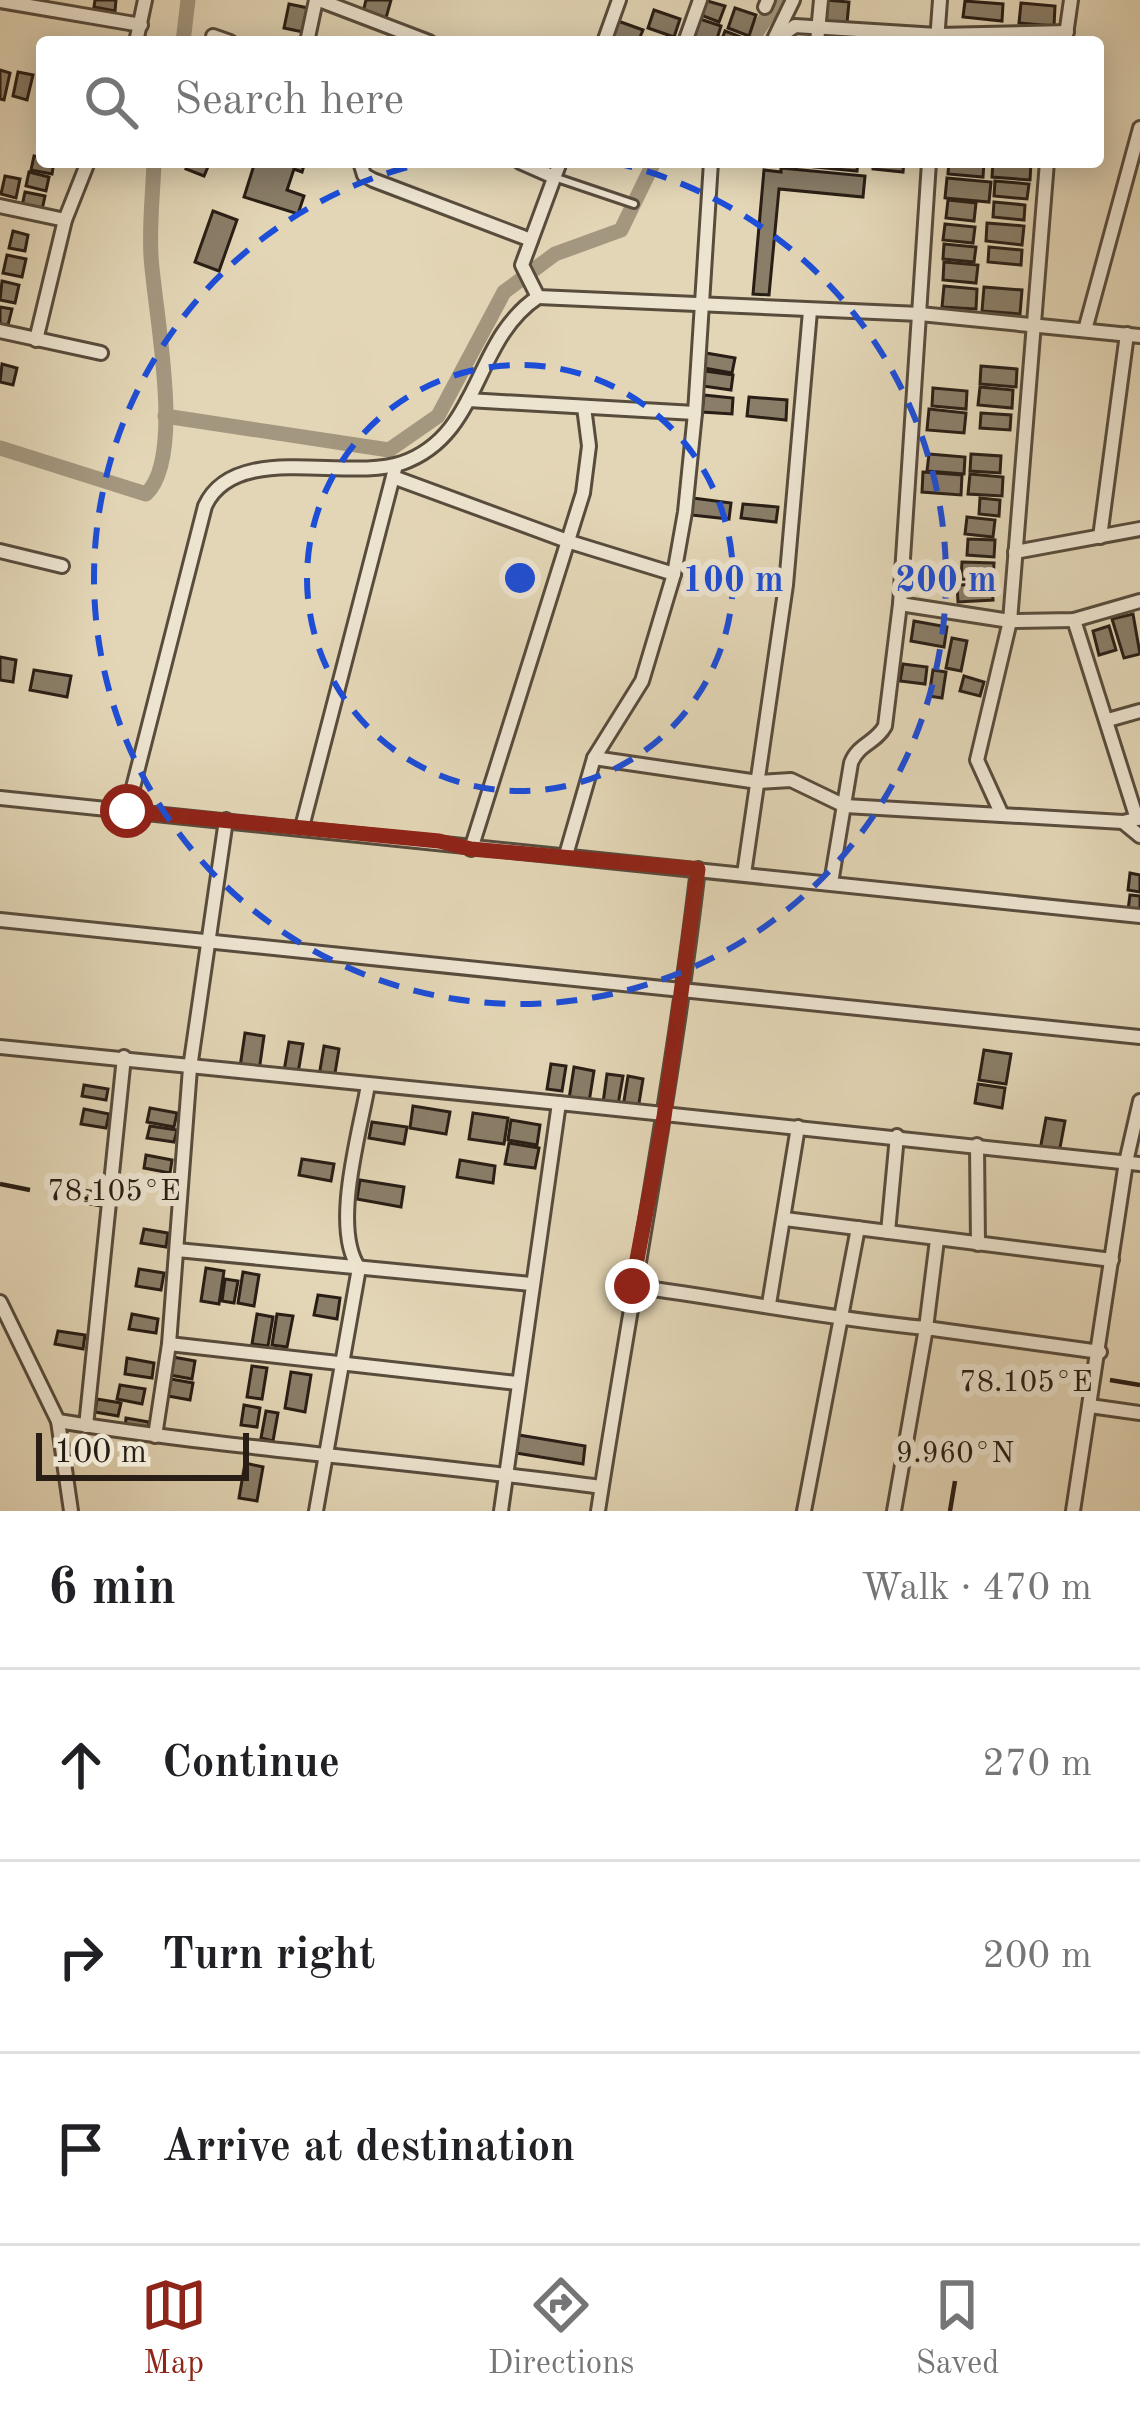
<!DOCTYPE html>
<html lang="en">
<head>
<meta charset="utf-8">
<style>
	:root { --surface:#fff; --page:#f2f2f2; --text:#202124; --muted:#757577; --line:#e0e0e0; --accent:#8f2418 }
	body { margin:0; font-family:"Old Standard TT",serif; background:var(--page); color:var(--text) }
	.scale { position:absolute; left:36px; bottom:30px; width:213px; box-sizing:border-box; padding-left:12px; border:6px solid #291e15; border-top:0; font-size:33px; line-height:42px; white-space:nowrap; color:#291e15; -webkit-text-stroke:9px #ede4d0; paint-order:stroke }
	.stop { position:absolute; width:36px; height:36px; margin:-27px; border:9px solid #8f2418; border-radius:50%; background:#fff }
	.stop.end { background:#8f2418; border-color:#fff; box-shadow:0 3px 12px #0008 }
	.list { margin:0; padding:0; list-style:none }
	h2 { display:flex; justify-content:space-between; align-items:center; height:156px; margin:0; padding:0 48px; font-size:51px }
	h2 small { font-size:39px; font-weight:400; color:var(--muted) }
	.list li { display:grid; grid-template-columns:78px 1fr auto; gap:36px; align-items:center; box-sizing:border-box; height:192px; padding:0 48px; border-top:3px solid var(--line) }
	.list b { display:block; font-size:45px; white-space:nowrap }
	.list em { font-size:39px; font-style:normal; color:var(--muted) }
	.icon { flex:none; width:66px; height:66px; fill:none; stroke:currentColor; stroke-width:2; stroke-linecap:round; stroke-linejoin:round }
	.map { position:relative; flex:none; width:1140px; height:1511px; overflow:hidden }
	.search { position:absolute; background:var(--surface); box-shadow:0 6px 30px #0003; left:36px; right:36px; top:36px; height:132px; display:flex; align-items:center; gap:30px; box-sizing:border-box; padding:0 42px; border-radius:12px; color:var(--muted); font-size:45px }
	.sheet { height:732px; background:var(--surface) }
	nav { display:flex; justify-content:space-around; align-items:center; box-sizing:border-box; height:168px; border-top:3px solid var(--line); background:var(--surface); font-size:33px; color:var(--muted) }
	nav a { display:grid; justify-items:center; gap:6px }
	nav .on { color:var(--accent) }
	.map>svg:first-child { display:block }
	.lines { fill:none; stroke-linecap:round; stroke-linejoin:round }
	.canal { stroke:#a4977f; stroke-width:15 }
	.building { fill:#8a7e69; stroke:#291e15; stroke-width:3 }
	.service-casing { stroke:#584c3d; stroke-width:12 }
	.minor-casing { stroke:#584c3d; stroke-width:18 }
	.service { stroke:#ede4d0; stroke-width:6 }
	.minor { stroke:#ede4d0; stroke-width:12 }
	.route { stroke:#8f2418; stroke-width:15 }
	.ticks { fill:none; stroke:#291e15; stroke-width:4.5 }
	.ring { fill:none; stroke:#1d4ed8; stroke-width:6; stroke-dasharray:21 15 }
	.ticks-label { font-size:30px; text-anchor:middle; fill:#291e15; stroke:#ede4d0; stroke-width:12; stroke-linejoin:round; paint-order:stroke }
	.centre { fill:#1d4ed8; stroke:#ede4d0; stroke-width:6 }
	.ring-label { font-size:36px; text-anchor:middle; font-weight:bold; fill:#1d4ed8; stroke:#ede4d0; stroke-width:12; stroke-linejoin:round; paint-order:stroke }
</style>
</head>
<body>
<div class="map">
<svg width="1140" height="1511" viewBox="0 0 1140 1511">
	<rect width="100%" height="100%" fill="#e3d6b6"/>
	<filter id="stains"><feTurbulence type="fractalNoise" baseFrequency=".00167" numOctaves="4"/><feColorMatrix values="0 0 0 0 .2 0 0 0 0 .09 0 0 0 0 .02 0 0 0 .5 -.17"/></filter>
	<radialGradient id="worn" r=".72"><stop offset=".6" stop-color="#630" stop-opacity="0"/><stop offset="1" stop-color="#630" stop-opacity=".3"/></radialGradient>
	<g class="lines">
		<!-- canal -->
		<g class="canal">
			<path d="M183,42L188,0"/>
			<path d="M750,42L778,0"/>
			<path d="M165,416L389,450L438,416L504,292L555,254L621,230L654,162"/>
			<path d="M0,448L146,494C186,457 154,310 151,256C149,225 153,193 154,162"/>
		</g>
	</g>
	<!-- building -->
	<g class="building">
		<path d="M95,0H116L115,11L94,7Z"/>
		<path d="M366,0H391L386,18L363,12Z"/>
		<path d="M704,0L725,6L719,22L698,14Z"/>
		<path d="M825,0L849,2L847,23L823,21Z"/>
		<path d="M965,1L1003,4L1002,21L963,17Z"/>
		<path d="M1021,3L1055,6L1054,26L1019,23Z"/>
		<path d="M289,4L308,8L303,32L284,28Z"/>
		<path d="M735,8L756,15L749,36L728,28Z"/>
		<path d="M654,10L680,19L674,37L648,28Z"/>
		<path d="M700,19L721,26L716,42L693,38Z"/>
		<path d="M618,21L643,30L638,42L611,40Z"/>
		<path d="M725,31L741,37L739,42H721Z"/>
		<path d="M0,70L10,73L4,100L0,99Z"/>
		<path d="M18,72L33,75L27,100L13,96Z"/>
		<path d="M34,156L42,158V162H54L52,174L31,170Z"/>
		<path d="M189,162H210L204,176L186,169Z"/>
		<path d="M255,162H305L302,172L294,169L287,190L304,196L298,214L244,197Z"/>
		<path d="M814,162H858L857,171L814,167Z"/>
		<path d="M873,162H904L903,172L873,169Z"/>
		<path d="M949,162H984L983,177L948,174Z"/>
		<path d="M993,162H1031L1030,180L992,177Z"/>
		<path d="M781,168L865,176L863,197L779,189L769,295L753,294L764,170L781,172Z"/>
		<path d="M29,172L49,177L46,191L26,186Z"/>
		<path d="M5,176L20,179L16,198L1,194Z"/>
		<path d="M947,178L991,182L989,202L945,198Z"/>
		<path d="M995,181L1029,184L1027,199L994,196Z"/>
		<path d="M25,192L45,196L42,210L22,206Z"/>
		<path d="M948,200L976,203L974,221L946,218Z"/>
		<path d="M994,202L1025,205L1024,220L993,217Z"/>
		<path d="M213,211L237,220L219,271L195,262Z"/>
		<path d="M987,223L1024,226L1022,245L986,241Z"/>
		<path d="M945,224L975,227L973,243L943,240Z"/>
		<path d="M13,231L28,235L25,251L9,248Z"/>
		<path d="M944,244L976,247L974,262L943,259Z"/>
		<path d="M989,247L1022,250L1021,265L988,262Z"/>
		<path d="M7,255L26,259L22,277L3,273Z"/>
		<path d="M944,262L978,265L976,283L943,280Z"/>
		<path d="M2,281L19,285L15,303L0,300Z"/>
		<path d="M944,286L977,289L976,309L942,307Z"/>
		<path d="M984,287L1022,290L1020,314L982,311Z"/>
		<path d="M0,307L12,309L8,325L0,324Z"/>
		<path d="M706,353L735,358L732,373L704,368Z"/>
		<path d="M2,364L17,368L13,385L0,382Z"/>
		<path d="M981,366L1017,369L1016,387L980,384Z"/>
		<path d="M705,371L733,375L731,390L703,386Z"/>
		<path d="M980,387L1013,390L1012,408L978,405Z"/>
		<path d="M933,388L967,391L966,409L932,406Z"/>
		<path d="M704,395L733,398L732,414L702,412Z"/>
		<path d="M749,397L787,400L786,420L747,416Z"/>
		<path d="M929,409L966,413L964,433L927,430Z"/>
		<path d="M981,413L1011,415L1010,430L980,428Z"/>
		<path d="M929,454L965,457L964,474L927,471Z"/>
		<path d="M971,454L1001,456L1000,473L970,471Z"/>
		<path d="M923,472L962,475L961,495L922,492Z"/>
		<path d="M970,474L1003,477L1002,496L968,494Z"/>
		<path d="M693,498L731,503L729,519L691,515Z"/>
		<path d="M980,498L1000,500L999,516L979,514Z"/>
		<path d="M743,504L778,507L776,522L741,518Z"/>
		<path d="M967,517L995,520L993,537L965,534Z"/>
		<path d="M968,539L995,540L994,557L967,555Z"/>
		<path d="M962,562L994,563L993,580L961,579Z"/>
		<path d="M992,584L993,600L958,602L957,585Z"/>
		<path d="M1133,614L1140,654L1124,658L1112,619Z"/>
		<path d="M914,621L947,627L944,647L911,641Z"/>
		<path d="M1109,626L1116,650L1099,655L1093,631Z"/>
		<path d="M952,638L967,641L961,671L946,668Z"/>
		<path d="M0,657L16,660L13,682L0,680Z"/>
		<path d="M903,664L927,667L925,684L900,681Z"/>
		<path d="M34,670L71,676L67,697L30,690Z"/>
		<path d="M933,670L946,672L942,698L929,696Z"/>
		<path d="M964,676L984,682L980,696L960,691Z"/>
		<path d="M1130,873L1140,875V892L1128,890Z"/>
		<path d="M1130,895L1140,896V912L1128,910Z"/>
		<path d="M245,1033L264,1036L259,1071L240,1067Z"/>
		<path d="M289,1042L303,1044L298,1073L284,1071Z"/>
		<path d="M324,1046L339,1049L334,1079L319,1076Z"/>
		<path d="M984,1050L1011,1054L1006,1084L979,1080Z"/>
		<path d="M551,1064L566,1066L562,1091L547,1089Z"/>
		<path d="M574,1067L594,1071L589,1102L569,1099Z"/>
		<path d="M607,1074L623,1076L618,1105L603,1103Z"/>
		<path d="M628,1076L643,1079L638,1109L623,1107Z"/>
		<path d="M978,1084L1005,1088L1002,1108L975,1103Z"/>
		<path d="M84,1085L108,1089L106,1100L82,1096Z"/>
		<path d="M413,1106L450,1112L446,1134L410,1128Z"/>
		<path d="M150,1108L177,1113L174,1127L147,1122Z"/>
		<path d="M84,1109L109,1114L106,1128L81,1124Z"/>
		<path d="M473,1113L508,1118L504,1144L469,1139Z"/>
		<path d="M1046,1118L1065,1121L1059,1153L1040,1150Z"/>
		<path d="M511,1120L540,1125L537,1145L508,1140Z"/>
		<path d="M372,1122L407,1127L404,1144L369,1138Z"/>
		<path d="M150,1126L177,1130L174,1142L147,1138Z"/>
		<path d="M509,1143L539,1148L535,1168L505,1164Z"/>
		<path d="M146,1155L172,1160L170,1173L144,1168Z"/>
		<path d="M302,1159L334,1164L331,1181L299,1175Z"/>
		<path d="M460,1160L495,1166L493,1183L457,1177Z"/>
		<path d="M360,1180L404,1187L401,1207L357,1199Z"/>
		<path d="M76,1189L103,1193L101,1206L74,1201Z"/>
		<path d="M144,1229L168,1233L166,1247L141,1243Z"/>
		<path d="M206,1268L224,1271L219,1304L201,1301Z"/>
		<path d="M139,1269L164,1273L161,1290L136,1286Z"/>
		<path d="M243,1272L259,1275L254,1306L238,1303Z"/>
		<path d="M225,1279L238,1281L234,1303L222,1301Z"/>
		<path d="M318,1295L340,1298L337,1319L314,1315Z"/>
		<path d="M132,1314L158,1319L156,1333L129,1329Z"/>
		<path d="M257,1314L273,1317L268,1346L252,1344Z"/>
		<path d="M277,1314L293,1316L287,1347L272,1345Z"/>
		<path d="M58,1331L85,1335L83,1349L55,1344Z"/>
		<path d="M173,1357L195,1361L192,1379L170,1375Z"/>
		<path d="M127,1358L154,1363L152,1378L125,1374Z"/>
		<path d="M252,1366L267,1368L262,1399L247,1397Z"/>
		<path d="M291,1372L311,1375L305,1412L285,1408Z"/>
		<path d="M171,1379L193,1383L190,1400L168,1396Z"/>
		<path d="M120,1385L145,1389L142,1404L117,1399Z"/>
		<path d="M97,1399L121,1403L118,1416L95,1412Z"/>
		<path d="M244,1405L260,1408L257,1427L241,1425Z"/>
		<path d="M266,1411L278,1413L273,1441L261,1438Z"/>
		<path d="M126,1418L149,1422L147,1433L125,1429Z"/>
		<path d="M519,1435L585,1446L583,1464L516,1453Z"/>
		<path d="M245,1463L263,1467L257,1501L239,1498Z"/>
	</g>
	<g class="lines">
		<defs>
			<path id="service" d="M557,178L634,204"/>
			<g id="minor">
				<path d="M319,0L429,42"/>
				<path d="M0,1L141,25"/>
				<path d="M765,7L768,0"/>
				<path d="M213,36L230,42"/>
				<path d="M775,37L793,0"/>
				<path d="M937,41L940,0"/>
				<path d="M136,42L145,0"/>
				<path d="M307,42L316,0"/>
				<path d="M604,42L619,0"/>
				<path d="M685,42L700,0"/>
				<path d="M772,42L795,26L937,35L1067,32"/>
				<path d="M817,42L821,0"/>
				<path d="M1065,42L1071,0"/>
				<path d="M360,162L364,175L373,180L531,240"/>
				<path d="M520,162L554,177"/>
				<path d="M560,162L522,265L538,297L920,314L1140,336"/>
				<path d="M0,206L65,220"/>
				<path d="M1085,330L1140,128"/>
				<path d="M0,331L101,353"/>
				<path d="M36,340L65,220L88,162"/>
				<path d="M468,400L695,413"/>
				<path d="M393,477L570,542L674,574"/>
				<path d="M1100,537L1127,334"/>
				<path d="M0,551L62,566"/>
				<path d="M1015,552L1140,529"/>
				<path d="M900,604L1010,621L1074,620L1140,601"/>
				<path d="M1074,620L1137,819"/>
				<path d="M1108,720L1140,711"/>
				<path d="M594,758L758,782L791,780L845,806L1123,822L1140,818"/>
				<path d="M0,798L1140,916"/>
				<path d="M127,811L205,506C235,441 346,482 402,463C482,435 472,341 538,297"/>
				<path d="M1002,815L977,760L1010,621L1047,162"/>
				<path d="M1123,822L1140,836"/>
				<path d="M302,827L396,465"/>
				<path d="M471,849L583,493L589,446L584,407"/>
				<path d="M566,855L594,758L642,681L674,574L685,512L695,413L711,162"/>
				<path d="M744,874L786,585L810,311"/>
				<path d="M831,883L851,763C858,744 876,743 885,726L900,604L929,162"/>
				<path d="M0,920L1140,1037"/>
				<path d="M0,1047L559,1103"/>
				<path d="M977,1145L978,1244"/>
				<path d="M785,1219L1112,1260"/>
				<path d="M888,1232L897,1136"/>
				<path d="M177,1250L531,1284"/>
				<path d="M632,1286C731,1299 828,1319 926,1328L937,1240"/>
				<path d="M0,1302L58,1421L71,1511"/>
				<path d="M769,1304L798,1127"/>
				<path d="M169,1344L517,1383"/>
				<path d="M1090,1406L1140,1413"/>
				<path d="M58,1421C239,1450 421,1462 601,1487"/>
				<path d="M86,1426L124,1057"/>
				<path d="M155,1436L169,1344L190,1068L226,820"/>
				<path d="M316,1511L359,1268C331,1228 360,1132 368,1085"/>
				<path d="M501,1511L559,1103L1140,1164"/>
				<path d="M598,1511C631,1297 673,1084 698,869"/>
				<path d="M804,1511L858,1228"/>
				<path d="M894,1511L926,1328L1100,1352"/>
				<path d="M1073,1511L1126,1162L1140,1101"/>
			</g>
		</defs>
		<!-- service casing -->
		<use href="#service" class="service-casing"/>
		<!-- minor casing -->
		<use href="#minor" class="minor-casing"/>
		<!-- service -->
		<use href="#service" class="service"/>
		<!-- minor -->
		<use href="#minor" class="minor"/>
	</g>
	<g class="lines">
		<!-- route -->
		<path class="route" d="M127,811L439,841L471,849L698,869L664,1117L632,1286"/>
	</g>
	<!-- ticks -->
	<path class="ticks" d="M0,1184L30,1190M1110,1380L1140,1385M950,1511L955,1481"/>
	<!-- distance rings -->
	<g class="ring">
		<circle cx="520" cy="578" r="213"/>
		<path d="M612 162A426 426 0 1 1 428 162"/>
	</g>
	<g class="ticks-label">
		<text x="114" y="1200">78.105°E</text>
		<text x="1026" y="1391">78.105°E</text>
		<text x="955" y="1462">9.960°N</text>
	</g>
	<circle cx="520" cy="578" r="18" class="centre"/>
	<g class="ring-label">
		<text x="733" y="591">100 m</text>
		<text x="946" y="591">200 m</text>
	</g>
	<rect width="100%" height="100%" filter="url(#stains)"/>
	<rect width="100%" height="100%" fill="url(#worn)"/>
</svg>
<div class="scale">100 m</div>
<div class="stop" style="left:127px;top:811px"></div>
<div class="stop end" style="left:632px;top:1286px"></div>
<div class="search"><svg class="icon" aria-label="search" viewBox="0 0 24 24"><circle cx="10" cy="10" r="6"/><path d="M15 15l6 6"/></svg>Search here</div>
</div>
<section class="sheet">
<h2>6 min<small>Walk · 470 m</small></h2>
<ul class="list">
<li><svg class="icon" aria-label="ahead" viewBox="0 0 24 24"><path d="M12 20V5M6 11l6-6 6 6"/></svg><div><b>Continue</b></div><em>270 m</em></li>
<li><svg class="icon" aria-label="right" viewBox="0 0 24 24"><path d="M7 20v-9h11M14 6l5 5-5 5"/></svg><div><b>Turn right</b></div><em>200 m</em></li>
<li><svg class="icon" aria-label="arrive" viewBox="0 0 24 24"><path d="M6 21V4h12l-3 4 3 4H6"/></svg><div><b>Arrive at destination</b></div></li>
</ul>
</section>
<nav>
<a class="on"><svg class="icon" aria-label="map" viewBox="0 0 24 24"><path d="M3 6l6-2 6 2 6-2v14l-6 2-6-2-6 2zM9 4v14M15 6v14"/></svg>Map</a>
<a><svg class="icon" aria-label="directions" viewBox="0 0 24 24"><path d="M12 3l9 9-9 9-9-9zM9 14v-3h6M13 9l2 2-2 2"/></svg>Directions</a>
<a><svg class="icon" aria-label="saved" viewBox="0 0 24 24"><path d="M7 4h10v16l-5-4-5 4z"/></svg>Saved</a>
</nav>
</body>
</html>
